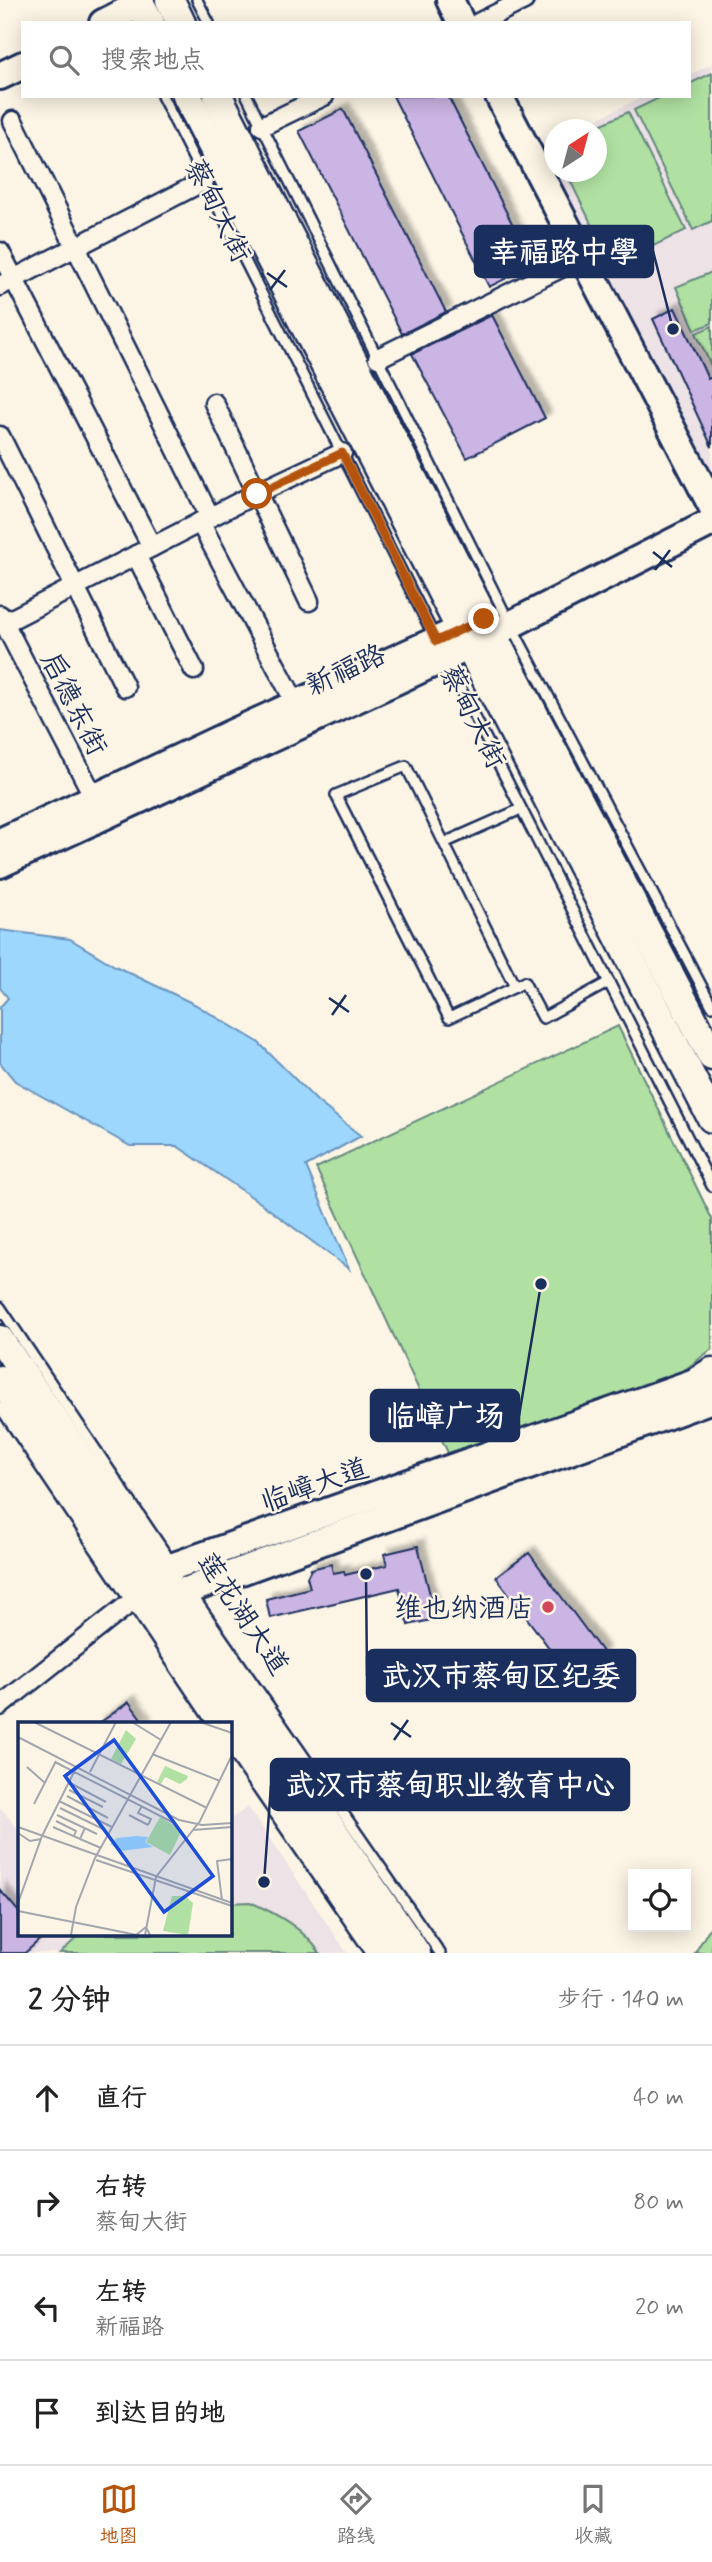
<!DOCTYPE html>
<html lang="zh">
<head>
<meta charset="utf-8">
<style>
	:root { --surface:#fff; --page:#f6f6f6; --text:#222; --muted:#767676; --line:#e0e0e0; --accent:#b45309 }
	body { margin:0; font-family:Mynerve,"LXGW WenKai TC",sans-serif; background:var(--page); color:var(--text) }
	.controls { position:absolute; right:21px; bottom:21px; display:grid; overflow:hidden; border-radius:0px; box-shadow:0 4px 18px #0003 }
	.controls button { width:63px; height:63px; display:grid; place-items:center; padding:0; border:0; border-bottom:2px solid var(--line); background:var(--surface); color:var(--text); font:35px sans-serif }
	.compass { position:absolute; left:544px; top:119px; width:63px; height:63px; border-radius:50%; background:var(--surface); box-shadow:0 4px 18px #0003; rotate:36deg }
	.stop { position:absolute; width:21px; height:21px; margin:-16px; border:5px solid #b45309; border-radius:50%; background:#fff }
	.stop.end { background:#b45309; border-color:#fff; box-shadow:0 2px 7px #0008 }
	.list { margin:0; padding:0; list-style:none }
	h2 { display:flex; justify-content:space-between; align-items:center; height:91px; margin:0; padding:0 28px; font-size:30px }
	h2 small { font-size:23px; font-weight:400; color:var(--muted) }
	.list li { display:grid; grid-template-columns:46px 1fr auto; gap:21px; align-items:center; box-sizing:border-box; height:105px; padding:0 28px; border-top:2px solid var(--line) }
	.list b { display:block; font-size:26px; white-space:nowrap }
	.list p { margin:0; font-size:23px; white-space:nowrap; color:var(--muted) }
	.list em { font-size:23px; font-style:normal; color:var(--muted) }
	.icon { flex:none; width:38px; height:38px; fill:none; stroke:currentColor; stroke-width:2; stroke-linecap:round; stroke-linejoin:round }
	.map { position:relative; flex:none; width:712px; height:1953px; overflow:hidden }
	.search { position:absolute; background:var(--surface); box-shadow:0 4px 18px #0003; left:21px; right:21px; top:21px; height:77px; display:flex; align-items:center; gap:18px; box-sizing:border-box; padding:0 24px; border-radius:0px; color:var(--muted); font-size:26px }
	.sheet { height:511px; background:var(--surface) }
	nav { display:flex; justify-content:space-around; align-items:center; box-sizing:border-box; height:98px; border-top:2px solid var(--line); background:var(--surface); font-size:19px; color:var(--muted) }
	nav a { display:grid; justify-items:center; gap:4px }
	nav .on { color:var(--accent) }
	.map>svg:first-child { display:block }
	.built { fill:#ede2e5 }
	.green { fill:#b0e1a2; stroke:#668880; stroke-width:2 }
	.water { fill:#9ed7fe; stroke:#6a94be; stroke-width:2 }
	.building { fill:#cbb5e4; stroke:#1b2f5e; stroke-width:2; filter:url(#shadow) }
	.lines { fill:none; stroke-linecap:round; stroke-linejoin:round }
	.lane-casing { stroke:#1b2f5e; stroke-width:14 }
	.street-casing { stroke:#1b2f5e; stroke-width:23 }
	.secondary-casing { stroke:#1b2f5e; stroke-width:32 }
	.primary-casing { stroke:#1b2f5e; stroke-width:33 }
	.lane { stroke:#fcf5e5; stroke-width:9 }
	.street { stroke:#fcf5e5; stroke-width:18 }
	.secondary { stroke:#fcf5e5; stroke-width:26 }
	.primary { stroke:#fcf5e5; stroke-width:28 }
	.route { stroke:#b45309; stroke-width:9 }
	.ticks { fill:none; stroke:#1b2f5e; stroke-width:2.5 }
	.poi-dot { fill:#d1495b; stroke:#fcf5e5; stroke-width:2.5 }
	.labels { text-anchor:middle; stroke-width:5; stroke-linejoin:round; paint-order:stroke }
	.street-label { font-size:28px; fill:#1b2f5e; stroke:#fcf5e5 }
	.poi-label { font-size:28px; fill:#1b2f5e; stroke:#fcf5e5; text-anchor:end }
	.inset-road { fill:none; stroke:#a2a6af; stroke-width:2 }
	.view { fill:#1d4ed8; fill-opacity:0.15; stroke:#1d4ed8; stroke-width:3.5 }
	.inset-edge { fill:none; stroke:#1b2f5e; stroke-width:3.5 }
	.leader { fill:none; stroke:#1b2f5e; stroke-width:2.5 }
	.callout-dot { fill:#1b2f5e; stroke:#fcf5e5; stroke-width:2.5 }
	.callout { fill:#1b2f5e; stroke:#1b2f5e; stroke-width:2.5 }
	.callout-label { font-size:30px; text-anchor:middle; font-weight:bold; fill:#fff }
</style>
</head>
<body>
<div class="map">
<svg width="712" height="1953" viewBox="0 0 712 1953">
	<defs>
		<filter id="shadow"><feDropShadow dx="6" dy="-6" stdDeviation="2" flood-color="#0004"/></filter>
	</defs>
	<rect width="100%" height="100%" fill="#fcf5e5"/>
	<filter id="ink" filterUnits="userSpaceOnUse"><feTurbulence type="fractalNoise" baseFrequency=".0143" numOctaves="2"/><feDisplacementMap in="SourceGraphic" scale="14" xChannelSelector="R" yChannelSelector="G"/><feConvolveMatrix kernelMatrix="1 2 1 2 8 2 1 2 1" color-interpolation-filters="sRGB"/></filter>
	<g filter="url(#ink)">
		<!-- built -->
		<g class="built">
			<path d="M712,64V487H711L557,172H596V130L576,129L645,96H689V75Z"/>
			<path d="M0,1807L19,1830V1934H229V1820L248,1807L347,1953H0Z"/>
		</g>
		<!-- green -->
		<g class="green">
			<path d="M712,73V221L693,230L634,110L663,96H689V84Z"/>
			<path d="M628,112L686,230L612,266L566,172H596V130L591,129Z"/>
			<path d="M712,272V323L695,330L676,287Z"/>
			<path d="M712,326V368L696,333Z"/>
			<path d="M618,1026L712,1219V1349L665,1385L449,1455L316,1168Z"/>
			<path d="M250,1902C277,1914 303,1928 320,1953H60L81,1934H229V1903Z"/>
			<path d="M712,1924V1953H695Z"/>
		</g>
		<!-- water -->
		<path class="water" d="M0,930L70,939L115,966L196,1005L258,1042L318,1102L361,1136L306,1166L349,1269L262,1204L177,1146H130L15,1081L0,1063V1007L8,998L0,988Z"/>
		<!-- building -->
		<g class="building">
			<path d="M393,96H448L533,265L489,287Z"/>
			<path d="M343,109L446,312L402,334L299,131Z"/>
			<path d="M675,308L708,379L712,377V447L653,319Z"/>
			<path d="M492,315L545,418L467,458L412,354Z"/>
			<path d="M418,1546L436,1619L408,1625L399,1588L270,1618L266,1599L310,1588L307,1577L311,1569L331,1564L333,1573L344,1571L345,1575L387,1565L384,1554Z"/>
			<path d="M529,1553L603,1653L571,1677L496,1577Z"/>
			<path d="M129,1702L145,1724H98Z"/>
			<path d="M0,1890L19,1912V1934H46L25,1953H0Z"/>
		</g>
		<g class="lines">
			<defs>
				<g id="lane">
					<path d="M197,0L209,23"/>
					<path d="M162,96L435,638"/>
					<path d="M247,96L503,610L712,1006"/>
					<path d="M446,660L712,1186"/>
					<path d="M444,843L406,766L336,795L449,1018L515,987L444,843L521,809"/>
					<path d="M515,987L524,982L543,1018L609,982"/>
					<path d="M0,1307L173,1565"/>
					<path d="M0,1407L213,1724"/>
					<path d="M190,1592L440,1953"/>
					<path d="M229,1747L371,1953"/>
				</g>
				<g id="street">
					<path d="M478,23L524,0"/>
					<path d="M13,121L210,517"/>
					<path d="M262,126L324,96"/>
					<path d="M0,252L152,547"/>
					<path d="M0,286L204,181"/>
					<path d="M378,358L583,257"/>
					<path d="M0,436L125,687"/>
					<path d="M200,522L296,704"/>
					<path d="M136,555L194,670"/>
					<path d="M309,601L257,493L342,453"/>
					<path d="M0,615L98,805"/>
					<path d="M2,619H12L257,493L214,403"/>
					<path d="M0,1706L130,1603L145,1596"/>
				</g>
				<g id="secondary">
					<path d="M450,0L461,23"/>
					<path d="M103,23L140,4"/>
					<path d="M0,76L23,65"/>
					<path d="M499,96L712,506"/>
					<path d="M0,842L228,735L481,620"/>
					<path d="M0,864L445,658L712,522"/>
					<path d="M0,1339L417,1953"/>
					<path d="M0,1379L145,1596L391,1953"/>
					<path d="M151,1589L174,1566L712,1376"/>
					<path d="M157,1595L189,1590L712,1399"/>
				</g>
				<g id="primary">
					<path d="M138,0L150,23"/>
					<path d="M170,0L181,23"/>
					<path d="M187,96L712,1118"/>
					<path d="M218,96L484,619L712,1056"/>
					<path d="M698,1381L712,1372"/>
				</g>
			</defs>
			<!-- lane casing -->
			<use href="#lane" class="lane-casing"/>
			<!-- street casing -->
			<use href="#street" class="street-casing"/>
			<!-- secondary casing -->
			<use href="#secondary" class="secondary-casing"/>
			<!-- primary casing -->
			<use href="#primary" class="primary-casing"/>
			<!-- lane -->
			<use href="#lane" class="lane"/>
			<!-- street -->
			<use href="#street" class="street"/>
			<!-- secondary -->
			<use href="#secondary" class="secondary"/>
			<!-- primary -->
			<use href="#primary" class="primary"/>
		</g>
	</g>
	<g class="lines" filter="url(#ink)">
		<!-- route -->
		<path class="route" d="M257,494L342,453L436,641L484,619"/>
	</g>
	<!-- ticks -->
	<path class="ticks" d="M267,273L287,287M270,290L285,270M653,552L672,567M655,570L670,550M329,998L349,1012M332,1015L346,995M391,1723L411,1737M394,1740L408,1720"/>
	<!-- markers -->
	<circle class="poi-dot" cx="548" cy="1607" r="7"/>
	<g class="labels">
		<!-- street labels -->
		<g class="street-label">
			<text transform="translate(219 210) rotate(63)" y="10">蔡甸大街</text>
			<text transform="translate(345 669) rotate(-25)" y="10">新福路</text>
			<text transform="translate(75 703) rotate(63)" y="10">启德东街</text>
			<text transform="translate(474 716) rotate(63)" y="10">蔡甸大街</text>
			<text transform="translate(314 1484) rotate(-19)" y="10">临嶂大道</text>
			<text transform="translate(244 1613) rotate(56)" y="10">莲花湖大道</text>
		</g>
		<!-- poi labels -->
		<g class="poi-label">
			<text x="534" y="1617">维也纳酒店</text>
		</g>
	</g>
	<!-- overview -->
	<g transform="translate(18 1722)">
		<rect width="214" height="214" fill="#fcf5e5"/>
		<path d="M108,8L118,17L103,42L93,37ZM147,44L170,54L169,57L162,62L147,55L143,62L139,60ZM142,95L164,108L152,133L128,120ZM154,174H167L175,181L170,213L145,209Z" fill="#b0e1a2"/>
		<path d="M118,114L130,115L127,120L135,125L103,129L92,122L99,116Z" fill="#9ed7fe"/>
		<path class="inset-road" d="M16,0L189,86M114,0L143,18M182,0L214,11M0,15L161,98L184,103L214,101M134,32L202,59M37,40L158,102M9,45L27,61M72,50L98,0M54,62L88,80M51,68L85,85M49,74L90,96M41,79L94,105M16,82L38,39M124,84L120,91L133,97L130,103M42,86L85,107M39,93L79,112M111,93L130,103M38,99L58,109L56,114M0,105L214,181M35,105L62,117L67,106M175,108L214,105M0,111L12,119L23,117M62,117L83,126M78,138L214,184M204,178L199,139L214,137M0,181L24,114L57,48M0,189L119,213M53,213L58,185L77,136L153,0M118,213L128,205L132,213M127,213L138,155L182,99L214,33"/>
		<path class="view" d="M96,18L195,154L146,190L47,54Z"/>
		<rect width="214" height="214" class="inset-edge"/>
	</g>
	<!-- callouts -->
	<path class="leader" d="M673 329L653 251M541 1284L519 1416M366 1574L367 1676M264 1882L271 1785"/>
	<g class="callout-dot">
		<circle cx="673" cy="329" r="7"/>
		<circle cx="541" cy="1284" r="7"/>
		<circle cx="366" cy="1574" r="7"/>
		<circle cx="264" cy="1882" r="7"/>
	</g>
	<g class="callout">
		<rect x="475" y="226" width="178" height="51" rx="7"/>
		<rect x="371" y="1390" width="148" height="51" rx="7"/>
		<rect x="367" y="1650" width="268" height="51" rx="7"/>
		<rect x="271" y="1759" width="358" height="51" rx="7"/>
	</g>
	<g class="callout-label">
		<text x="564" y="262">幸福路中學</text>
		<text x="445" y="1426">临嶂广场</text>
		<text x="501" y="1686">武汉市蔡甸区纪委</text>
		<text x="450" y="1795">武汉市蔡甸职业教育中心</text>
	</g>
</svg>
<div class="controls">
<button><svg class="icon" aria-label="locate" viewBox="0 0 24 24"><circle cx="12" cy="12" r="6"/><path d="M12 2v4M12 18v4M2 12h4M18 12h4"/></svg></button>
</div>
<svg class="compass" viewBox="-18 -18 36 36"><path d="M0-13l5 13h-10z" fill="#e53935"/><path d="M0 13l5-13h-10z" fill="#767676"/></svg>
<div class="stop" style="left:257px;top:494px"></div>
<div class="stop end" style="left:484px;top:619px"></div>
<div class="search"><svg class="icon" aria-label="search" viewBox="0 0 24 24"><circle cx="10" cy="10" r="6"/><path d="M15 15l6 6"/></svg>搜索地点</div>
</div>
<section class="sheet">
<h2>2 分钟<small>步行 · 140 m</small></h2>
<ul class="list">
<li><svg class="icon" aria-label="ahead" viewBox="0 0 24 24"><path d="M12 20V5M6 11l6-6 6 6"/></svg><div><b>直行</b></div><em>40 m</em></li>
<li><svg class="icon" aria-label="right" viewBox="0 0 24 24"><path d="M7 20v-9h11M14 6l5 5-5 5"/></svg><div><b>右转</b><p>蔡甸大街</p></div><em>80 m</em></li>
<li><svg class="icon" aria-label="left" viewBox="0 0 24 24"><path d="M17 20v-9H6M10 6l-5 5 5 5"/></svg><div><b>左转</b><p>新福路</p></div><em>20 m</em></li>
<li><svg class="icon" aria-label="arrive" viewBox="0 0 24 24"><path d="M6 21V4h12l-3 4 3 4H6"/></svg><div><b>到达目的地</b></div></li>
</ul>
</section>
<nav>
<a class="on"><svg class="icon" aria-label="map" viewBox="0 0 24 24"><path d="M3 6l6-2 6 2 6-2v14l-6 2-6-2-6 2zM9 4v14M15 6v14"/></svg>地图</a>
<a><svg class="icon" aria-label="directions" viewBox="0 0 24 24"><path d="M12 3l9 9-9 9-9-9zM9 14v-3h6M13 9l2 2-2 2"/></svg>路线</a>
<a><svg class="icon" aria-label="saved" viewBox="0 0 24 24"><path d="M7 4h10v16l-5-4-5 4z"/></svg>收藏</a>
</nav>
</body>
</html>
